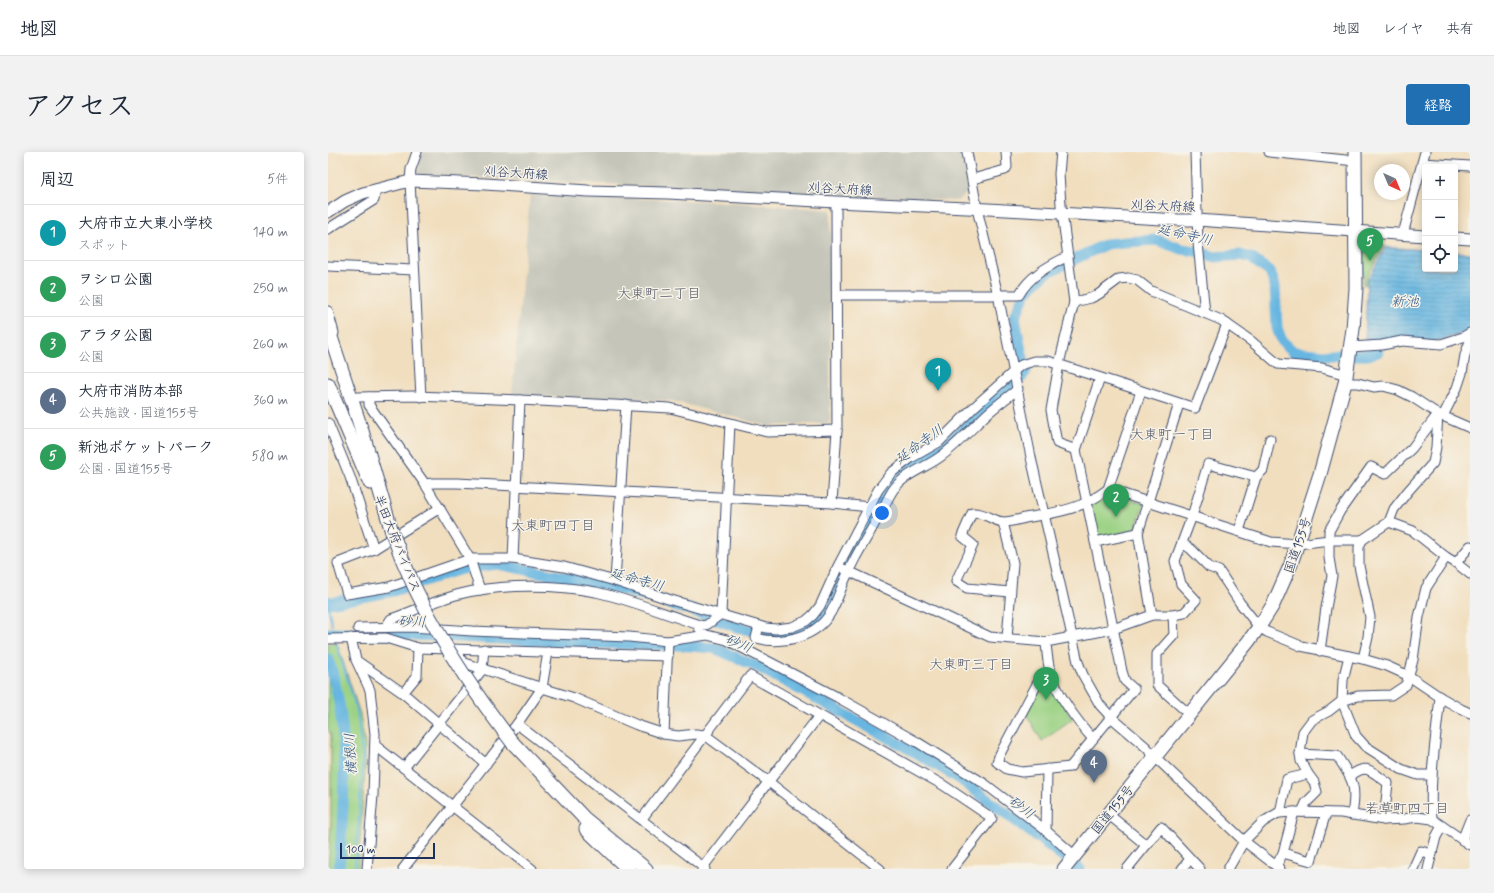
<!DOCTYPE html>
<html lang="ja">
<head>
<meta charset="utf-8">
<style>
	:root { --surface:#fff; --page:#f2f2f3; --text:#1f2937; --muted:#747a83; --line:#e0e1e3; --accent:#1f6fb2 }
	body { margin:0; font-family:Mynerve,"Klee One",sans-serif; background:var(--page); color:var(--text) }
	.controls { position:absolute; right:12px; top:12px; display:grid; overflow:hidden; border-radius:4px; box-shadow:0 2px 10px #0003 }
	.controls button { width:36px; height:36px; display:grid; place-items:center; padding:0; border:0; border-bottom:1px solid var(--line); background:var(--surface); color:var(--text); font:20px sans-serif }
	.compass { position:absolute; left:1046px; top:12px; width:36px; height:36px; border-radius:50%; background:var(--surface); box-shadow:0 2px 10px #0003; rotate:136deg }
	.scale { position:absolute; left:12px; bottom:10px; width:95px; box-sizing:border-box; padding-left:4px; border:2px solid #1b2f5e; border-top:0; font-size:11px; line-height:14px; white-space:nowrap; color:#1b2f5e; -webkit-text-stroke:3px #f7f3e8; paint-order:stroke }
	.you { position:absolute; left:554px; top:361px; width:14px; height:14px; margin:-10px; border:3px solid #fff; border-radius:50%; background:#1a73e8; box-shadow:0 0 0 6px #1a73e833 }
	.badge { display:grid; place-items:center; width:26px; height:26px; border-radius:50%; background:var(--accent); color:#fff; font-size:13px; font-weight:700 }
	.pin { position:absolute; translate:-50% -33px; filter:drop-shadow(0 1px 2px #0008) }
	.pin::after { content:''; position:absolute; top:21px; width:14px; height:12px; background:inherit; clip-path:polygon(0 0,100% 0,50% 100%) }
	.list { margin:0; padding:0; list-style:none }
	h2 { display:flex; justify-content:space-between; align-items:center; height:52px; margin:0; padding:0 16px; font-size:17px }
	h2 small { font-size:13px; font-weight:400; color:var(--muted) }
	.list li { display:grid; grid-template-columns:26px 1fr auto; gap:12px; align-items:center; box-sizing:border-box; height:56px; padding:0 16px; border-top:1px solid var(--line) }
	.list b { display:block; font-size:15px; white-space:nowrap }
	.list p { margin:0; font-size:13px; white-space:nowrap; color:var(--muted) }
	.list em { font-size:13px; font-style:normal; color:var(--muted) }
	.icon { flex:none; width:22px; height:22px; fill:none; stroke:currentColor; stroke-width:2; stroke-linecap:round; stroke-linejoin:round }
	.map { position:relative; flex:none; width:1142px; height:717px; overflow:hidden; border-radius:4px }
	header { display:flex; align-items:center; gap:24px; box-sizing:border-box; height:56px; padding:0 20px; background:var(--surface); border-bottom:1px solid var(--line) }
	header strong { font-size:19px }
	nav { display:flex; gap:22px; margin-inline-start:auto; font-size:14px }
	.intro { display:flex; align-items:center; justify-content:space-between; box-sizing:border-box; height:96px; padding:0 24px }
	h1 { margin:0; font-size:28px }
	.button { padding:10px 18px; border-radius:4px; background:var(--accent); color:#fff; font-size:14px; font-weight:700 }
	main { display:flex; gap:24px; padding:0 24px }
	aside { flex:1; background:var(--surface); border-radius:4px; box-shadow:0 2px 10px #0003 }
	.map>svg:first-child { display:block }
	.industrial { fill:#c5c5b9 }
	.green { fill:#9bd284; stroke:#5b8071 }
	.water { fill:url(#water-rules); stroke:#4072a0 }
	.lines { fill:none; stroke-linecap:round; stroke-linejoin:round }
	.stream { stroke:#66b6e1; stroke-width:2 }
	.river { stroke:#66b6e1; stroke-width:11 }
	.minor-casing { stroke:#3b496c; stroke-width:11 }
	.major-casing { stroke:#3b496c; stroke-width:13 }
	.highway-casing { stroke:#3b496c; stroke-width:15 }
	.minor { stroke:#fff; stroke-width:9 }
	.major { stroke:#fff; stroke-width:11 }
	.highway { stroke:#fff; stroke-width:13 }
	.highway-bridge-casing { stroke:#3b496c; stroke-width:15; stroke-linecap:butt }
	.highway-bridge { stroke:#fff; stroke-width:13 }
	.labels { text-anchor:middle; stroke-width:3; stroke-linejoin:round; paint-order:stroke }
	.street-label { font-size:13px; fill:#1b2f5e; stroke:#f7f3e8 }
	.water-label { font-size:14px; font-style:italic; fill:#325885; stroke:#f7f3e8 }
	.neighbourhood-label { font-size:14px; fill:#5a5c6b; stroke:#f7f3e8 }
</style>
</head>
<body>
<header>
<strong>地図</strong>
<nav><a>地図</a><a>レイヤ</a><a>共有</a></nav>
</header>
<div class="intro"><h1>アクセス</h1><a class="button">経路</a></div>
<main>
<aside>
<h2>周辺<small>5件</small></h2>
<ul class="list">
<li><span class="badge" style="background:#0f9aa8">1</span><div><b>大府市立大東小学校</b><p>スポット</p></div><em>140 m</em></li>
<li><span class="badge" style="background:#2e9e5b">2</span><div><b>ヲシロ公園</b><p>公園</p></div><em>250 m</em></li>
<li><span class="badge" style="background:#2e9e5b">3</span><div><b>アラタ公園</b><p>公園</p></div><em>260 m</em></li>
<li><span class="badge" style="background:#5c6f8a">4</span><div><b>大府市消防本部</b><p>公共施設 · 国道155号</p></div><em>360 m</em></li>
<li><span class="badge" style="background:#2e9e5b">5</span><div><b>新池ポケットパーク</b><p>公園 · 国道155号</p></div><em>580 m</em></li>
</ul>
</aside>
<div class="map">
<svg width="1142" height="717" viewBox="0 0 1142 717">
	<defs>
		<pattern id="water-rules" width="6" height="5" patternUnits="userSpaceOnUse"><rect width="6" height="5" fill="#66b6e1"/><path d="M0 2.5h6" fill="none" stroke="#5394ba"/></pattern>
	</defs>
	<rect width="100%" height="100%" fill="#f7f3e8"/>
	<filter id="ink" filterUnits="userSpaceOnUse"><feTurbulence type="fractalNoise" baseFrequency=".025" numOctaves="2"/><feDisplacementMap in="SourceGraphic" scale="8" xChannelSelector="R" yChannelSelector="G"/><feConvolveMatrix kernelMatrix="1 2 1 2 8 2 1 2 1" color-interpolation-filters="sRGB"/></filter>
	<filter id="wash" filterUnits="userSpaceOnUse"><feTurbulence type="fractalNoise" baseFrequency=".012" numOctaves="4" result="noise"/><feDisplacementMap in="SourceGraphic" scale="16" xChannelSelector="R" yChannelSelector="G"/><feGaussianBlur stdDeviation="0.9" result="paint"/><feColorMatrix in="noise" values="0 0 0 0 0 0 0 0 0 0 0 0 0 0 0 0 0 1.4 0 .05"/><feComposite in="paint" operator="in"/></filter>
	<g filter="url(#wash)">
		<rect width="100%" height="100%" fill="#f1debe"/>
		<!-- industrial -->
		<g class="industrial">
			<path d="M93,0H633L641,40L629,49L90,23L92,4Z"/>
			<path d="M202,43L402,50L503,58L502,271L440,274L345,249L184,243Z"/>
		</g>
		<!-- green -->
		<g class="green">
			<path d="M1036,94H1057L1039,124L1038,132L1035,133Z"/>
			<path d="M780,340L816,352L807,378L769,387L762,352Z"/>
			<path d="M9,491L32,562L37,592V619L30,717H0L3,673V583L0,577V492Z"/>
			<path d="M723,531L744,567L714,589L697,560L711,535Z"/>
		</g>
		<!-- water -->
		<path class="water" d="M1058,95L1097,98V117H1127V100L1142,101V174L1137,181L1106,190H1037L1039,129Z"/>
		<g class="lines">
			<!-- stream -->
			<g class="stream">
				<path d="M0,454L4,473"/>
				<path d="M8,490L29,559L35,607L27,717"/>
			</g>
			<!-- river -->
			<g class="river">
				<path d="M0,449L1,451L65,439L133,417L169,412L275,433L330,447L346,454L360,457L409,475L449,485L465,482L475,477L493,463L506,439L522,402L561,334L582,315L619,292L655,257L693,226L698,219L691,189L687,165L698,140L712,126L720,120L778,92L797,90L828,88L854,97L868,99L887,105L912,103L923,106L942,120L947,134L949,176L954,189L966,200L996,203H1039L1050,200L1049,190"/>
				<path d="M0,481L88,483L258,491L351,493L386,496L430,515L592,603L632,627L752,717"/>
				<path d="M0,507C23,573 16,649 11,717"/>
			</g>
		</g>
	</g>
	<g filter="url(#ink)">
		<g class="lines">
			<defs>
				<g id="minor">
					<path d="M89,0L83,17L82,29L93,245"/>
					<path d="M639,0L649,57L670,143L704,310L750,510L755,523L772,553L783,565L818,595L826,604L916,689L952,717"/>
					<path d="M733,0L731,22L733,53L746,150L731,212L723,258L729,291L748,298"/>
					<path d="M867,0L870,91L877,161"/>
					<path d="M941,0L1027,9"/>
					<path d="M1094,11L1142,14"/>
					<path d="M645,27L677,18L679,15L678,0"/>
					<path d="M0,77L46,48L48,37"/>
					<path d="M1075,82L1097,0"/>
					<path d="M0,114L86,118"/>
					<path d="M509,143H691C702,123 721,114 740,104"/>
					<path d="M746,150L763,146L771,142L791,127L800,126L809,128L823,139L893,168L923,189L950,212L994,216L1019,223"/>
					<path d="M0,159L6,181"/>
					<path d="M1023,195L1054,193L1074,189L1113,192L1135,185L1142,181"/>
					<path d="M1017,231H1030L1046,235L1055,234L1070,238L1084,245L1110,262L1142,276"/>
					<path d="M30,245L87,244L192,248L342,256L439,280L509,278"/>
					<path d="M41,245V253L97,332L142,407L61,435L19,442L10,411L46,397L112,356"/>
					<path d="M1115,264L1129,236L1134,221L1137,203L1142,189V181"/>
					<path d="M0,271L22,325L46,397"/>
					<path d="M97,332L105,331H129L504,351L541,355L552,362"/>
					<path d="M780,337L943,390L970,392L1001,388V379L1012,359L1043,315L1057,322L1084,296L1110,262"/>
					<path d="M504,351L509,278L508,50"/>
					<path d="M675,370L685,411L679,486"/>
					<path d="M1061,370L1085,379L1118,405"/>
					<path d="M911,379L928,325L935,318L942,287"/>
					<path d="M767,390L810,381"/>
					<path d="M854,391L863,397L881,415L891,419L912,451L931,475L939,480L973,494L1035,507L1059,514L1081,524L1112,545L1133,557L1142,561"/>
					<path d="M185,407L192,248"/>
					<path d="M1128,411L1142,422"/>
					<path d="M516,417L662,485L718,490C719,503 720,516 725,527C734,550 749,569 765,587"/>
					<path d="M287,429L298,253"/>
					<path d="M152,438L142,407H185L236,415L287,429L340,447L438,476L448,477L464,475L478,469L485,463L492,454L510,414L550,338L563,321L583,306L611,290L645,256L693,213L706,209H720L867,256L899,172"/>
					<path d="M682,440L639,436L628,429L645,393L634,384L644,361C658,360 666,370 676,370C685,370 694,366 703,365C732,360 756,356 780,337L813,239"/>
					<path d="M824,463L810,381L851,252"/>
					<path d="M845,463L846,483L829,502V533L861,562"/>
					<path d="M431,474L428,486C455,493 488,486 503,460C510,447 514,433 520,421C528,402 540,385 549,367C555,358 559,347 565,338C576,322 597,316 612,305C629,293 644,276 659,262C669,253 680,245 690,237"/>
					<path d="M58,475L63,467C86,459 108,448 132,442C174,432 226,432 268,440C304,448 339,463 375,474"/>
					<path d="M30,476L83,475L144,479L301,485L340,489L379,483L399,488L509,545L589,590L657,632L716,677L747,704"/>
					<path d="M371,476L380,472L393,462L402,271"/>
					<path d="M23,486L28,508L42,538L47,582L45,643L39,717"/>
					<path d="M0,487L58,486L90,496L340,504"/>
					<path d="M718,490L785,477L824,463H845L856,461L868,448L853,432L847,409L864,364L880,312L928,325"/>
					<path d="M992,499L998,456L1004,424L1001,406V388H1034"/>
					<path d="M130,503L136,511L246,546L309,573L336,582L350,584L368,582L377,583L441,630L552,717"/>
					<path d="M1021,504L1015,528L1014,549L1028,584L1037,594L1073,617L1090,623H1104"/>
					<path d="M1035,507L1040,485L1042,465L1031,414V395L1034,388L1061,370L1066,357L1080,339L1105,311L1108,295L1110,262"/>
					<path d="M29,509L75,541L158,612"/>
					<path d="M725,527L709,532L672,602L669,610L679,617L694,620L742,615L806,537L797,529L794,519L748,298L772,226"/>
					<path d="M75,541L89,524L90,496"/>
					<path d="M189,572L375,715L374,717"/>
					<path d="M336,582L340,489"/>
					<path d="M48,594L204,717"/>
					<path d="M972,602L1009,604C1025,628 1029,633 1024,663"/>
					<path d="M76,616L154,518L156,497"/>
					<path d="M1022,624C1040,610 1043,620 1060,631L1056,668"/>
					<path d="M974,660L978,651L989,640L986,630L980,622L973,609L972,602L975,580L984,568L1001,559L1014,549L1030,544L1063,543L1078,533L1085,508L1091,465L1098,436L1118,405L1128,411L1142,394"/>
					<path d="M952,661L959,627L980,622"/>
					<path d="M780,662L818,693"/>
					<path d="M1104,667C1101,627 1108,585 1112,545"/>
					<path d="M313,668L422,524L615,633L664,666L624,717"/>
					<path d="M718,679L719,617"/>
					<path d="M1134,688L1142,668"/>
					<path d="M955,701L983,709L998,661"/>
					<path d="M948,714L955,701L966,660"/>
					<path d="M75,717L189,572L214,536L220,500"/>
					<path d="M377,717L375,715L491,564"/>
					<path d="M799,717L833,675L872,717"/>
					<path d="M854,717L862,707"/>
					<path d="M900,717L916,689L935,670L950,661L966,660L1013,661L1056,668L1076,667L1089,665L1104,667L1142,693"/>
					<path d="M1085,717L1093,699L1104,702"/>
					<path d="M1100,717L1108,685L1114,674"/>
				</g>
				<g id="major">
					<path d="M0,60L17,49L35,41L82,29L157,32L260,39L340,41L508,50L660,57L851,68H869L1097,84"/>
					<path d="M1127,86L1142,87"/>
				</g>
				<g id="highway">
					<path d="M0,176L34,279L64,380"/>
					<path d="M0,232L42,331"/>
					<path d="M184,590L256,666L318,717"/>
					<path d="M258,677L300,717"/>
					<path d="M736,717L920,490L931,475L945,453L963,412L992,322L1017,231L1025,177L1028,136L1027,0"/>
				</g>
			</defs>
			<!-- minor casing -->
			<use href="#minor" class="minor-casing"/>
			<!-- major casing -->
			<use href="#major" class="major-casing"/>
			<!-- highway casing -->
			<use href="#highway" class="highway-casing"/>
			<!-- minor -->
			<use href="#minor" class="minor"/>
			<!-- major -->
			<use href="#major" class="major"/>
			<!-- highway -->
			<use href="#highway" class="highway"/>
			<defs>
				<path id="highway-bridge" d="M64,380C91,458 135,526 184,590"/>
			</defs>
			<!-- highway-bridge casing -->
			<use href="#highway-bridge" class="highway-bridge-casing"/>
			<!-- highway-bridge -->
			<use href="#highway-bridge" class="highway-bridge"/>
		</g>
	</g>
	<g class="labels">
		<!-- street labels -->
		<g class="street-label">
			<text transform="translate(188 20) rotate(4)" y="5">刈谷大府線</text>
			<text transform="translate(512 36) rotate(3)" y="5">刈谷大府線</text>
			<text transform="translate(835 53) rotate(2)" y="5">刈谷大府線</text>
			<text transform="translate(70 391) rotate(68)" y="5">半田大府パイパス</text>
			<text transform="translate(969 393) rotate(-71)" y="5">国道155号</text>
			<text transform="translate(784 657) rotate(-51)" y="5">国道155号</text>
		</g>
		<!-- water labels -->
		<g class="water-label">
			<text transform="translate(857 82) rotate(13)" y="5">延命寺川</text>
			<text x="1077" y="154">新池</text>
			<text transform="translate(591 292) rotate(-36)" y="5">延命寺川</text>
			<text transform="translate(309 427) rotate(15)" y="5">延命寺川</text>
			<text transform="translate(84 469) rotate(2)" y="5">砂川</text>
			<text transform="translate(411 491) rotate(23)" y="5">砂川</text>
			<text transform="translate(22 602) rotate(-93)" y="5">横根川</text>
			<text transform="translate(694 655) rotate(37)" y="5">砂川</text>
		</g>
		<!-- neighbourhood labels -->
		<g class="neighbourhood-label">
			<text x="331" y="146">大東町二丁目</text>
			<text x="844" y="287">大東町一丁目</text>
			<text x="225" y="378">大東町四丁目</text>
			<text x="643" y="517">大東町三丁目</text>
			<text x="1079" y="661">若草町四丁目</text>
		</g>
	</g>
</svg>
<div class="controls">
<button>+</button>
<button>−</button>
<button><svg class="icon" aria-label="locate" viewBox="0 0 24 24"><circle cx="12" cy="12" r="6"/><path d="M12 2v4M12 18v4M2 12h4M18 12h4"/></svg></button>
</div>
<svg class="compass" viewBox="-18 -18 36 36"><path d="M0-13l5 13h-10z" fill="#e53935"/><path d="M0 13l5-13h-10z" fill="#747a83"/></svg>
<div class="scale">100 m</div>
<div class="you"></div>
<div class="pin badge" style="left:610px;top:239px;background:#0f9aa8">1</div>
<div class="pin badge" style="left:788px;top:365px;background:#2e9e5b">2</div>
<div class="pin badge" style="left:718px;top:548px;background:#2e9e5b">3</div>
<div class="pin badge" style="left:766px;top:631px;background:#5c6f8a">4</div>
<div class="pin badge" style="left:1042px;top:109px;background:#2e9e5b">5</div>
</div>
</main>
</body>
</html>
